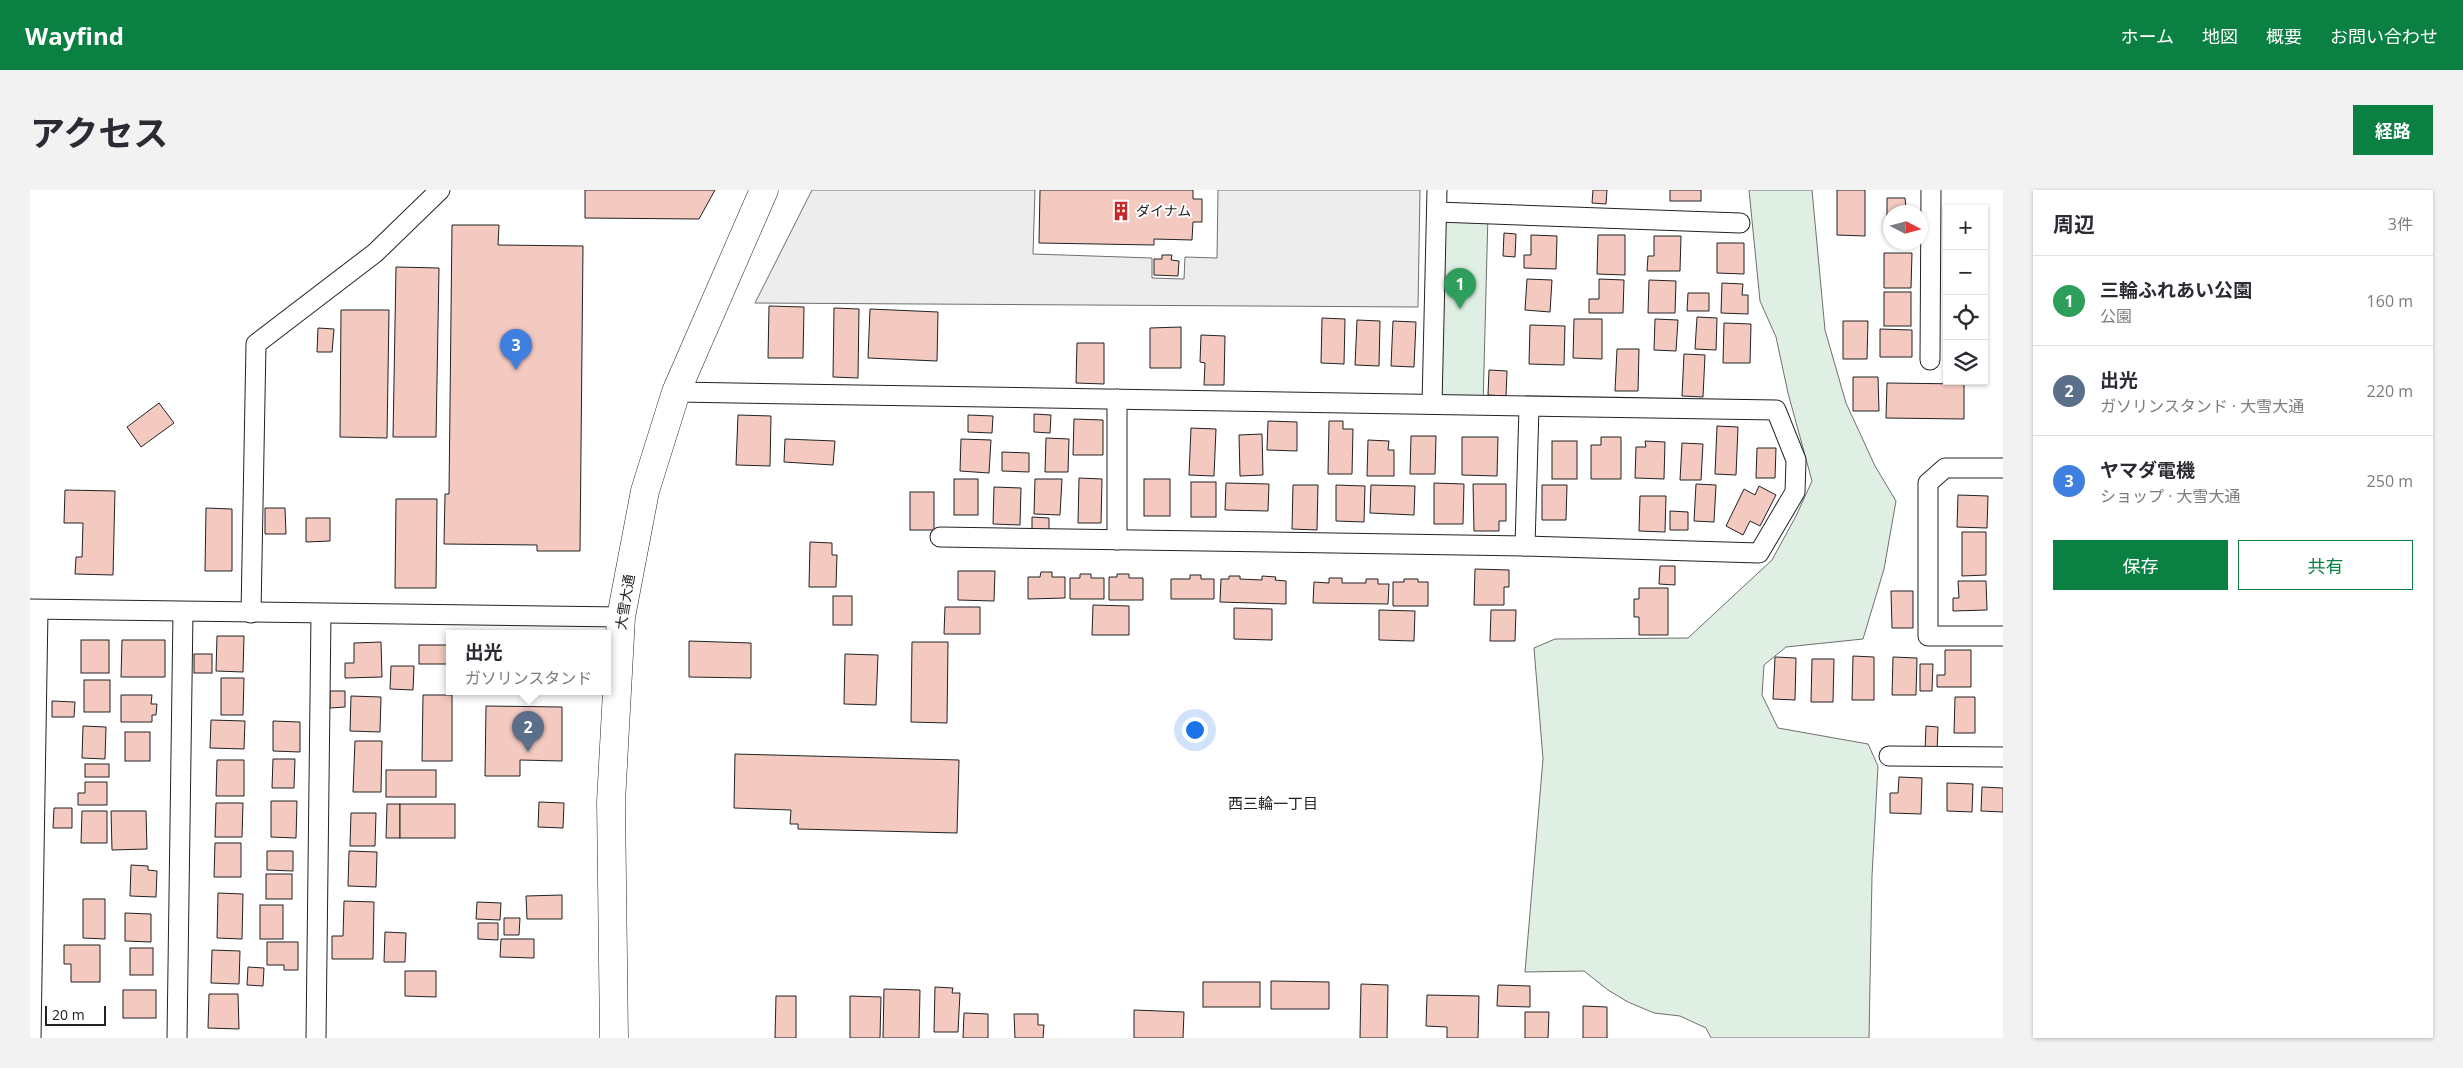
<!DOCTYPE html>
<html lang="ja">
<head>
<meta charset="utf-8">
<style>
	:root { --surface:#fff; --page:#f2f2f3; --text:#2b2b33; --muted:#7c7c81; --line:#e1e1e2; --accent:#0b8043 }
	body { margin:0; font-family:"Open Sans","Noto Sans JP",sans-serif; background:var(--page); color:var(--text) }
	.controls { position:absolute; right:15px; top:15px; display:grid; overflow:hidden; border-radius:0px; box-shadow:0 1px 4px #0004 }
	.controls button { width:45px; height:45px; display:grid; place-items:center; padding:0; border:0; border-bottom:1px solid var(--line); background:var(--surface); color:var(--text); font:25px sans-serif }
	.compass { position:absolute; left:1853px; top:15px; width:45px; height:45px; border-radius:50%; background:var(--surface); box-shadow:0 1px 4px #0004; rotate:96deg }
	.scale { position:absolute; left:15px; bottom:12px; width:61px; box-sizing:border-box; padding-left:5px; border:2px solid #222; border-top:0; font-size:14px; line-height:18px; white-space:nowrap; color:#222; -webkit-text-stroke:4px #fff; paint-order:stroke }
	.you { position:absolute; left:1164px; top:539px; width:18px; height:18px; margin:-12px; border:4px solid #fff; border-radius:50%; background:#1a73e8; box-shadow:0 0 0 8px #1a73e833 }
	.badge { display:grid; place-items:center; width:32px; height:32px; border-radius:50%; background:var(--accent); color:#fff; font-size:16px; font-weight:700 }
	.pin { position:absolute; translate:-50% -41px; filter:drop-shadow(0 1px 2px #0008) }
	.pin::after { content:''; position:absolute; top:26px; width:18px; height:15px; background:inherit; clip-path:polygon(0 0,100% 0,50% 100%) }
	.popup { position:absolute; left:416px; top:440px; width:165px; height:65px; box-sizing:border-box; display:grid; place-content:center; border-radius:0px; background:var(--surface); filter:drop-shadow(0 1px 4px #0005); font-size:16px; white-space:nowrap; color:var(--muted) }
	.popup b { font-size:19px; color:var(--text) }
	.popup::after { content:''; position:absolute; left:50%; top:100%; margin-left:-10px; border:10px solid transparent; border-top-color:var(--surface) }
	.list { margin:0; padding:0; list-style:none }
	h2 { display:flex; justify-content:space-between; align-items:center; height:65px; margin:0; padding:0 20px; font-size:21px }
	h2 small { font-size:16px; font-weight:400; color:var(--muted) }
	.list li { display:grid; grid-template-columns:32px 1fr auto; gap:15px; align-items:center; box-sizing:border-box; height:90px; padding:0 20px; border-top:1px solid var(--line) }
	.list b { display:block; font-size:19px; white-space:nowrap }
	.list p { margin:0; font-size:16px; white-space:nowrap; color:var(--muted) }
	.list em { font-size:16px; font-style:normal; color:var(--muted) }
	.actions { display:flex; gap:10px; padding:15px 20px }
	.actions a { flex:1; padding:11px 0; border:1px solid var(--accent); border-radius:0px; text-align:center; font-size:18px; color:var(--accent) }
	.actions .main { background:var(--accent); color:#fff }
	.icon { flex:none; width:28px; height:28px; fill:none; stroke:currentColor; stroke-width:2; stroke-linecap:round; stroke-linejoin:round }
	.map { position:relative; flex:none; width:1973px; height:848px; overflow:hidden; border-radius:0px }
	header { display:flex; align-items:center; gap:30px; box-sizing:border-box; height:70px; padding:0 25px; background:var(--accent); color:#fff }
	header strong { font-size:24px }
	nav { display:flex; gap:28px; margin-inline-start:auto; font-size:18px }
	.intro { display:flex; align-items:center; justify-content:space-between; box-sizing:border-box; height:120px; padding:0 30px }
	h1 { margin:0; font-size:35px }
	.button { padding:12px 22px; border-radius:0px; background:var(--accent); color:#fff; font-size:18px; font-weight:700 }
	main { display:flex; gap:30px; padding:0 30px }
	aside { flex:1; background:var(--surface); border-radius:0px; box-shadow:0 1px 4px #0004 }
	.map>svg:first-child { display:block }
	.green { fill:#e0efe3; stroke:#6f6f6f }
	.parking { fill:#ededed; stroke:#6f6f6f }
	.building { fill:#f3c9c0; stroke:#222 }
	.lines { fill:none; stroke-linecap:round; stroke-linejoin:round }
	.minor-casing { stroke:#222; stroke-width:21 }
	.trunk-casing { stroke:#222; stroke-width:29 }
	.minor { stroke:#fff; stroke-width:19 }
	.trunk { stroke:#fff; stroke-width:28 }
	.labels { text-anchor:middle; stroke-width:4; stroke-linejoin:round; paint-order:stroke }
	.poi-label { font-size:14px; fill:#222; stroke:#fff; text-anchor:start }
	.street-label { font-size:14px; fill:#222; stroke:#fff }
	.neighbourhood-label { font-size:15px; fill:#222; stroke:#fff }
</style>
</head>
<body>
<header>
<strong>Wayfind</strong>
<nav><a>ホーム</a><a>地図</a><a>概要</a><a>お問い合わせ</a></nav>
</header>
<div class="intro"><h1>アクセス</h1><a class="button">経路</a></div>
<main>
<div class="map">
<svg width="1973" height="848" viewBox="0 0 1973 848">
	<rect width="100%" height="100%" fill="#fff"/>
	<!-- green -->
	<g class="green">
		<path d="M1719,0H1782L1795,140L1816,213L1845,276L1866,311L1854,379L1833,449L1756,457L1734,475L1732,505L1748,538L1838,554L1848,576L1842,686L1839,848H1681L1676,838L1650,826L1624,823L1598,812L1578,800L1554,781L1495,782L1513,569L1504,458L1525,449L1658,448L1742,370L1766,326L1782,291L1758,203L1746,147L1730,111Z"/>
		<path d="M1407,22L1458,24L1453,216L1402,214Z"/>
	</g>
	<!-- parking -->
	<path class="parking" d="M782,0H1005L1003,64L1122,68V88L1154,89L1155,67L1187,68L1188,0H1390L1388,117L725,113Z"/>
	<!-- building -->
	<g class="building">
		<path d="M555,0H685L669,29L555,28Z"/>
		<path d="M1010,0H1163V9H1172V32H1163L1162,50L1124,49V55L1009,53Z"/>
		<path d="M1563,0H1577L1576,14L1562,13Z"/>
		<rect x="1640" y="0" width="31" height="11"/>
		<path d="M1807,0H1835V46L1807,45Z"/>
		<path d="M1857,8H1875L1876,18H1882V22H1860V44H1857Z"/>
		<path d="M422,35H469L468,55L553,56L550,361H507V355L414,354L415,304H419Z"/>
		<path d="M1474,43L1486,44L1485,67L1473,66Z"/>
		<path d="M1501,45L1527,46L1526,79L1494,78V65H1501Z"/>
		<path d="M1568,45H1595V85L1567,84Z"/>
		<path d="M1624,46H1651L1650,81H1617L1618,66H1624Z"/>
		<path d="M1687,53H1714V84L1687,83Z"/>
		<path d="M1854,63H1882L1881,98H1854Z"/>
		<path d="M1132,65H1142L1141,70L1149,71L1148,86L1124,85V69H1132Z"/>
		<path d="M366,77L409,78L406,247H363Z"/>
		<path d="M1497,89L1522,90L1520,122L1495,120Z"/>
		<path d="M1569,89L1594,90L1593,123H1559V109H1569Z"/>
		<path d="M1619,90L1646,91L1645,123H1618Z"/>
		<path d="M1692,93L1713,94L1712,105H1718V124L1691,123Z"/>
		<rect x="1854" y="102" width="27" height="34"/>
		<path d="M1658,103H1679V121H1657Z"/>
		<path d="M739,116L774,117L773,168H738Z"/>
		<path d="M804,118L829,119L828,188L803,187Z"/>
		<path d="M840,119L908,122L907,171L838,168Z"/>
		<path d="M311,120H359L357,248L310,247Z"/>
		<path d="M1667,127L1687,128L1686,160L1665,159Z"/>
		<path d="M1292,128L1315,129L1314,174L1291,173Z"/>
		<path d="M1544,129H1572V169L1543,168Z"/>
		<path d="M1625,129L1648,130L1646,161L1624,160Z"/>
		<path d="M1327,130L1350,131L1349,176L1325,175Z"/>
		<path d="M1363,131L1386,132L1384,177L1361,176Z"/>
		<path d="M1813,131H1838L1837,169H1813Z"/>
		<path d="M1694,133L1721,134L1720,173H1693Z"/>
		<path d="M1500,135L1535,136L1534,175L1499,174Z"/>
		<path d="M1151,137V178H1120V138Z"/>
		<path d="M288,138L304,139L302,162H287Z"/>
		<path d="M1850,139L1882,140V167H1850Z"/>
		<path d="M1171,145L1195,146L1194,195H1174L1175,173L1170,172Z"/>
		<path d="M1047,153H1074V194L1046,193Z"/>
		<path d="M1587,159H1609L1608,201H1585Z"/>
		<path d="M1654,164L1675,165L1673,207L1652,206Z"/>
		<path d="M1459,180L1477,181L1476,206L1458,205Z"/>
		<path d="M1823,187H1848L1849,221H1823Z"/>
		<path d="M1857,193L1934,194V229L1856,228Z"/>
		<path d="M129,213L144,233L111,257L97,237Z"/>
		<path d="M1004,224L1021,225L1020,243L1004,242Z"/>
		<path d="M708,225L741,226L740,276L706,275Z"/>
		<path d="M938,225L963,226L962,243L938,242Z"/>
		<path d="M1044,229L1073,230V265H1043Z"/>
		<path d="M1238,231L1267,232V261L1237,260Z"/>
		<path d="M1299,231H1313V239H1323L1322,284H1298Z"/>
		<path d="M1687,236L1708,237L1706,285L1685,284Z"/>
		<path d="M1161,238L1186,239L1184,286L1159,285Z"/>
		<path d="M1232,244L1233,285L1210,286L1209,245Z"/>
		<path d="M1381,246H1406L1405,284H1380Z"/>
		<path d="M1432,247H1468L1467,286L1432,285Z"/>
		<path d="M1571,247H1591V289H1561V255H1571Z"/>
		<path d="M1016,248L1039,249L1038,282H1015Z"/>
		<path d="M755,249L805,251L803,275L754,272Z"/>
		<path d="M931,249L961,250L959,283L930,281Z"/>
		<path d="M1338,250L1359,251L1358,260H1364V286H1337Z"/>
		<rect x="1522" y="251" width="25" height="38"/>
		<path d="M1615,251L1635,252L1634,289L1605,288L1606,257H1616Z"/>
		<path d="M1652,253L1673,254L1671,290H1650Z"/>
		<path d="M1727,258H1746L1745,288H1726Z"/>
		<path d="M972,262L999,263V282L972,281Z"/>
		<path d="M1049,288L1072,289L1071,333H1048Z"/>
		<rect x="924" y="289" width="24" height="36"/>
		<path d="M1005,289H1032L1030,325L1004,324Z"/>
		<rect x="1114" y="289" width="26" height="37"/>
		<rect x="1161" y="292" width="25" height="35"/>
		<path d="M1196,293L1239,294L1238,321L1195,320Z"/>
		<path d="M1404,293L1434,294L1433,334H1404Z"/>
		<path d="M1443,294H1476V331H1469V341H1444Z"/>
		<path d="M1666,294L1686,295L1684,332L1664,331Z"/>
		<path d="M1263,295H1288L1287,340L1262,339Z"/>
		<path d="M1306,295L1335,296L1334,332L1306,331Z"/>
		<path d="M1341,295L1385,296L1384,325L1340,323Z"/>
		<path d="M1512,295H1537L1536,330H1512Z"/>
		<path d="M1729,296L1746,305L1730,336L1720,331L1713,345L1696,336L1714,299L1725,305Z"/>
		<path d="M964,297L991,298L990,335L963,334Z"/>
		<path d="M35,300L85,301L83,385L45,384L46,367H52L53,333H34Z"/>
		<rect x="880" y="302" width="24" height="38"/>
		<path d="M1928,305L1958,306L1957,338L1927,337Z"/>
		<path d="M1610,306H1636L1635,342L1609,341Z"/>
		<path d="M366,309H407L406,398H365Z"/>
		<path d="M176,318L202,319V381H175Z"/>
		<path d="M235,318H255L256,344H235Z"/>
		<path d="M1640,321L1658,322V340H1640Z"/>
		<path d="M1002,327L1019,328V342L1002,341Z"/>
		<path d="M276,328H300V351L276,352Z"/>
		<path d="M1932,342H1956V385L1932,386Z"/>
		<path d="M780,352L802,353V365H807L806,397H779Z"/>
		<path d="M1630,376H1645V395L1629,394Z"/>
		<path d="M1445,379L1479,380V397H1474V415H1444Z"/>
		<path d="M928,381H965L964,411L928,410Z"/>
		<path d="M1011,382H1022V387H1035V408L998,409V387H1010Z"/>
		<path d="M1050,384H1061V388H1074V409H1040V388H1050Z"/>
		<path d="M1087,384H1099V388H1113V410H1079V387H1087Z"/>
		<path d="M1160,385H1171V389H1184V409H1141V389H1160Z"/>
		<path d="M1199,386H1210V389L1232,390V386L1246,387L1245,390L1256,391V414L1190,412L1191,389H1199Z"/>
		<path d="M1299,388H1312V393H1336V389H1348V394H1359L1358,414L1283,413L1284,392L1299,393Z"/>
		<path d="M1374,389H1388V392H1398V416H1363V392H1374Z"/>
		<path d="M1928,391H1956L1957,420L1923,421V408H1929Z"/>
		<path d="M1609,398H1638V445H1609V427H1604V409H1609Z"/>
		<path d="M1861,401H1883V438H1862Z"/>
		<rect x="803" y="406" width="19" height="29"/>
		<path d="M1063,415L1099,416V445H1062Z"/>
		<path d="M915,417H950V444H914Z"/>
		<path d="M1204,418L1242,419V450L1204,449Z"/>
		<path d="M1349,420L1385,421L1384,451L1349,450Z"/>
		<path d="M1461,420H1486L1485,451H1460Z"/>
		<path d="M187,446H214L213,482L186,481Z"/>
		<rect x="51" y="450" width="28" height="33"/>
		<path d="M92,450H135V487H91Z"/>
		<path d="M659,451L721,453V488L659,487Z"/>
		<path d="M351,452L352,487L315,488V473H324V453Z"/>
		<path d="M882,452H918L917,533L881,532Z"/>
		<rect x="389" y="455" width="30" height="19"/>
		<path d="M1915,460H1941V497H1907V485H1915Z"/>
		<rect x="164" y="464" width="18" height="19"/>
		<path d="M815,464L848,465L846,515L814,514Z"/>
		<path d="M1823,466L1844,467V510H1822Z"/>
		<path d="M1745,467L1766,468L1765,510L1743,509Z"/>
		<path d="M1863,467L1887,468L1886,505H1862Z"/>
		<path d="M1782,469H1804L1803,512H1781Z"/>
		<path d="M1890,474H1903L1902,501H1890Z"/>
		<path d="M361,476H384L383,500L360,499Z"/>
		<path d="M191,488H214L213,525H191Z"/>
		<rect x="54" y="490" width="26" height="32"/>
		<path d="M300,501H315V517L300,518Z"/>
		<path d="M91,505H122L121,514H127L126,525H122V532H91Z"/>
		<path d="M393,505H422V571H392Z"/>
		<path d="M321,506L351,507L350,542L320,541Z"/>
		<path d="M1925,507H1945V543H1924Z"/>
		<path d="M22,511L45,512L44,527H22Z"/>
		<path d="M456,516L532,517V571L490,570V586H455Z"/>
		<path d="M181,530L215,531L214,559L180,558Z"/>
		<path d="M243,531L270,532V562L243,561Z"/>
		<path d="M53,536L76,537L75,569L52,568Z"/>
		<path d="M1896,536L1908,537L1907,561H1895Z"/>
		<rect x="95" y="542" width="25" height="29"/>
		<path d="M325,551H352L351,602H323Z"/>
		<path d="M705,564L929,570L927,643L768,639V634H760L761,620L704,618Z"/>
		<path d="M243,569H265L264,598H242Z"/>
		<path d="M187,570H214V606H186Z"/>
		<rect x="55" y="574" width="24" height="13"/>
		<rect x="356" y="580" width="50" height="27"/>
		<path d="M1869,587L1892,588L1891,624L1860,623V603H1868Z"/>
		<path d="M55,592H77V615H48V603H55Z"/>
		<path d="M1917,593L1943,594L1942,622L1917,621Z"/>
		<path d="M1952,597L1973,598V622L1951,621Z"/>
		<path d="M241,611H267L266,648L241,647Z"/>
		<path d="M509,612L534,613L533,638L508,637Z"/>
		<path d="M186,613H213L212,647H185Z"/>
		<path d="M357,614H370V648H356Z"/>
		<rect x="370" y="614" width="55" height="34"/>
		<path d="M24,618H42V638H23Z"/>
		<path d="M52,621H77V653H51Z"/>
		<path d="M81,621H116L117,659L82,660Z"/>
		<path d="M321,623H346L345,656H320Z"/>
		<path d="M185,653H211V687H184Z"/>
		<path d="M237,661H263V681L237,680Z"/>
		<path d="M319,661L347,662L346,697L318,696Z"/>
		<path d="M101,675L118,676V680L127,681L126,707L100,706Z"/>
		<rect x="236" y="684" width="26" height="25"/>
		<path d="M188,703L213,704L212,749L187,748Z"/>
		<path d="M532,705V729H497L496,706Z"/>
		<path d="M53,709H75V749L53,748Z"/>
		<path d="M314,711L344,712L343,769H302V746H313Z"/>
		<path d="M447,712L471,713L470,730L446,729Z"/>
		<rect x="230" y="715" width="23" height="34"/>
		<path d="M95,723L121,724V752L95,751Z"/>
		<path d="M474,728H490L489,745H474Z"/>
		<path d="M448,733H468V750L448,749Z"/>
		<path d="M355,742L376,743L375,772H354Z"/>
		<path d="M471,749H504V768L470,767Z"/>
		<path d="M237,752H268V780H254V775H237Z"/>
		<path d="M34,755H70V792H41V774H34Z"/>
		<rect x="100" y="758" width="23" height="27"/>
		<path d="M182,760L210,761L209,794L181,793Z"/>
		<path d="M218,777L234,778L233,796L217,795Z"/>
		<path d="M375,781H406V807L375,806Z"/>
		<path d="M1241,791L1299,792V819H1241Z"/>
		<rect x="1173" y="792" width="57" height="25"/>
		<path d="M1331,794L1358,795L1357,848H1330Z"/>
		<path d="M1468,795L1500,796V817L1467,816Z"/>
		<path d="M905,797L923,798L922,803H930L928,842H904Z"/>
		<path d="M854,799L890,800L889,848H853Z"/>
		<rect x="93" y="800" width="33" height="28"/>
		<path d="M179,804H208L209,839L178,838Z"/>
		<path d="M1397,805L1449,806L1448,848H1417V837L1396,836Z"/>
		<path d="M746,806H766V848H745Z"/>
		<path d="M820,806L851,807L850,848H820Z"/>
		<path d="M1553,816L1577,817V848H1553Z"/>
		<path d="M1104,820L1154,822L1153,848H1104Z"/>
		<path d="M1495,822H1519L1518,848H1495Z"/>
		<path d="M934,823L958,824V848H933Z"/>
		<path d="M984,824H1008V835H1014L1013,848H985Z"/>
	</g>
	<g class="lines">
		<defs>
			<g id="minor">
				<path d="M1407,22L1710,33"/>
				<path d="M1900,170L1901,0"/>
				<path d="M646,202L1746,220L1766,270L1765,302L1729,363L1495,356L910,347"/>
				<path d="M1087,209V350"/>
				<path d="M1402,214L1407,0"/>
				<path d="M1973,278H1915L1898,293V446H1973"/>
				<path d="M1495,356L1499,217"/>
				<path d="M0,419L591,427"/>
				<path d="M221,423L226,154L345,63L410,0"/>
				<path d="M1859,566L1973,567"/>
				<path d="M1,848L8,420"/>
				<path d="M147,848L153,422"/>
				<path d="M286,848L291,424"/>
			</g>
			<path id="trunk" d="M584,848L581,612L591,427L615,301L646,202L734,0"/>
		</defs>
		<!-- minor casing -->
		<use href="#minor" class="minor-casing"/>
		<!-- trunk casing -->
		<use href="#trunk" class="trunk-casing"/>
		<!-- minor -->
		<use href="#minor" class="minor"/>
		<!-- trunk -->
		<use href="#trunk" class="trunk"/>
	</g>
	<!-- icons -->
	<defs>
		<symbol id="building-bare" viewBox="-9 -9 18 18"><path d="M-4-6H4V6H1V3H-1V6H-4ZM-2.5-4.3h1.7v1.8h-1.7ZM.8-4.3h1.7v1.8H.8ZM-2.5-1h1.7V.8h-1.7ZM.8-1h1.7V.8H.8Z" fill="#c62828" stroke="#fff" stroke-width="2.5" paint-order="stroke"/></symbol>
	</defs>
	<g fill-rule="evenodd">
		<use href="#building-bare" x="1077" y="7" width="28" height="28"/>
	</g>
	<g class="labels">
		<!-- poi labels -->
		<g class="poi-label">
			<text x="1106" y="26">ダイナム</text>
		</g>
		<!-- street labels -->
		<g class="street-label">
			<text transform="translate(595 412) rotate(-81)" y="5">大雪大通</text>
		</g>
		<!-- neighbourhood labels -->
		<g class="neighbourhood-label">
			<text x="1243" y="619">西三輪一丁目</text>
		</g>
	</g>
</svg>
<div class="controls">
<button>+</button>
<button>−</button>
<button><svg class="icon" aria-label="locate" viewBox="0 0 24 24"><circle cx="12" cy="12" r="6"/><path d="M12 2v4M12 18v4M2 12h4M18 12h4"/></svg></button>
<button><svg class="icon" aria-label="layers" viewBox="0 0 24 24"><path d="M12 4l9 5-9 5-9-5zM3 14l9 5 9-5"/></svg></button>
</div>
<svg class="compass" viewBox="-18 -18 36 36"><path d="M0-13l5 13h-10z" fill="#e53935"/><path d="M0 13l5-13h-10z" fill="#7c7c81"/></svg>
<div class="scale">20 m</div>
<div class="you"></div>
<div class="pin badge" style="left:1430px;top:119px;background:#2e9e5b">1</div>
<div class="pin badge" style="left:498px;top:562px;background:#5c6f8a">2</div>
<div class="popup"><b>出光</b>ガソリンスタンド</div>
<div class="pin badge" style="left:486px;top:180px;background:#3f7fe0">3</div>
</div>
<aside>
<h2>周辺<small>3件</small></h2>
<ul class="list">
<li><span class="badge" style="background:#2e9e5b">1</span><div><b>三輪ふれあい公園</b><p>公園</p></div><em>160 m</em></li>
<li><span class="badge" style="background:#5c6f8a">2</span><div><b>出光</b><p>ガソリンスタンド · 大雪大通</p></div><em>220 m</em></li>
<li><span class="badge" style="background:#3f7fe0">3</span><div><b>ヤマダ電機</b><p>ショップ · 大雪大通</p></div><em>250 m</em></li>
</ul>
<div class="actions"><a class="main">保存</a><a>共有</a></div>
</aside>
</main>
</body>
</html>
